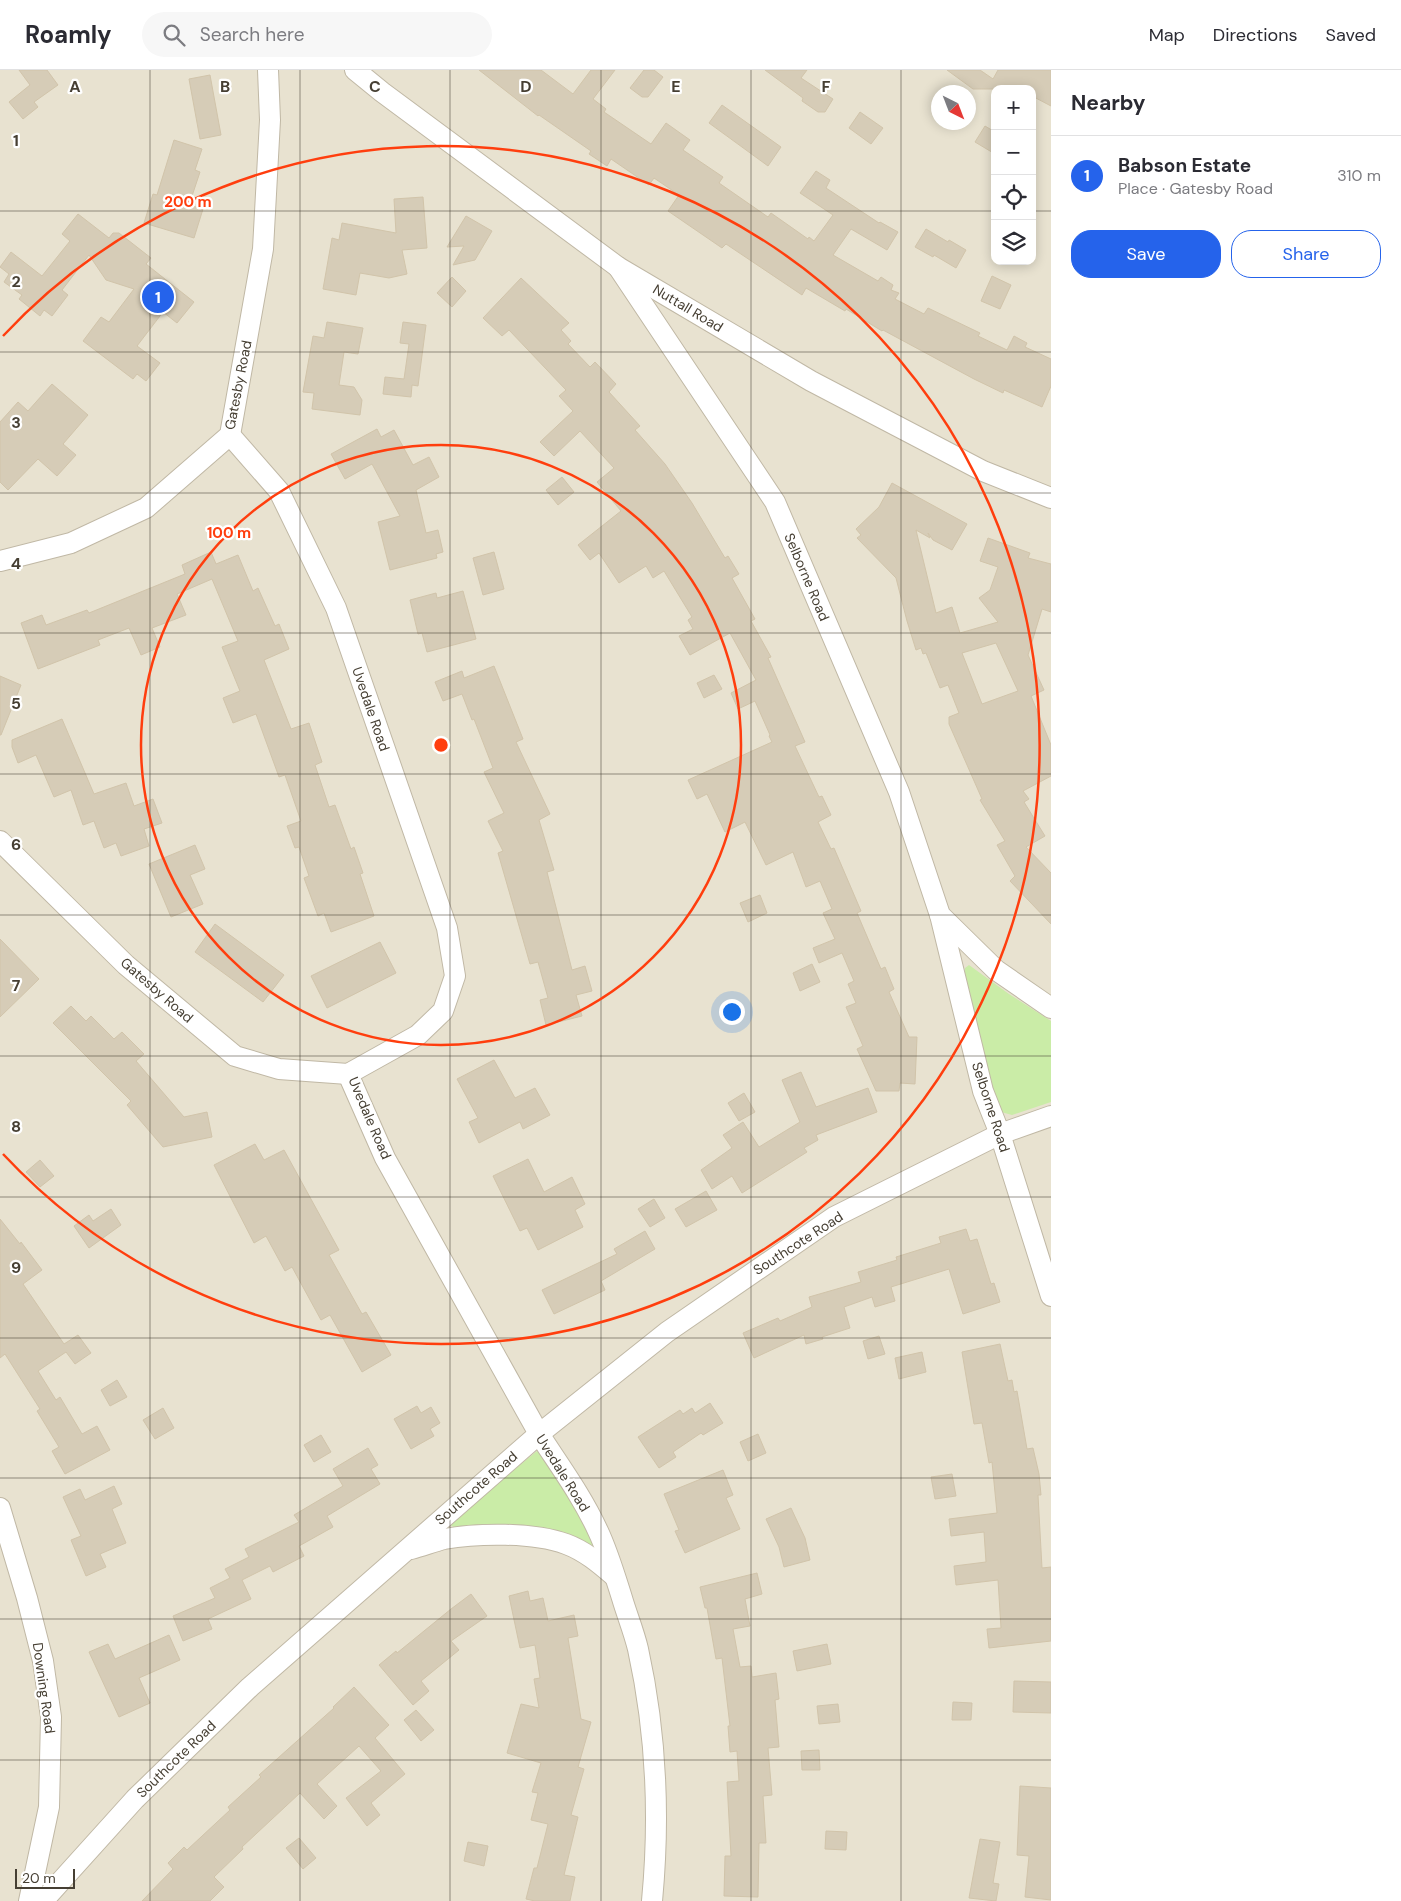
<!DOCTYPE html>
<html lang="en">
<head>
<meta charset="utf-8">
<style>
	:root { --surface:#fff; --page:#f7f7f7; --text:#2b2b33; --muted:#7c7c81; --line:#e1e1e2; --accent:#2563eb }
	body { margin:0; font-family:"DM Sans",sans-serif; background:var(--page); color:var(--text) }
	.controls { position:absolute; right:15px; top:15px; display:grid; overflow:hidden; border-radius:10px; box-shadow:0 2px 12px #0003 }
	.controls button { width:45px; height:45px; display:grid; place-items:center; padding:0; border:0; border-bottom:1px solid var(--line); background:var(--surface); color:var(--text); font:25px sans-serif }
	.compass { position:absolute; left:931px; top:15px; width:45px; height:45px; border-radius:50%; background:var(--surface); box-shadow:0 2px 12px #0003; rotate:138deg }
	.scale { position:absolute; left:15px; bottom:12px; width:60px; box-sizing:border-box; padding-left:5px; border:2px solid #463f33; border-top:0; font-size:14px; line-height:18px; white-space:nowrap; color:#463f33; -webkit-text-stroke:4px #fff; paint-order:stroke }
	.you { position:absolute; left:731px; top:941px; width:18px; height:18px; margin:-12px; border:4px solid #fff; border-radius:50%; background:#1a73e8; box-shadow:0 0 0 8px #1a73e833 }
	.badge { display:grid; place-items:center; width:32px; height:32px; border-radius:50%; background:var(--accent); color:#fff; font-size:16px; font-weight:700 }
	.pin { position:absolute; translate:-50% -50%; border:2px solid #fff; box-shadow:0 1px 5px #0006 }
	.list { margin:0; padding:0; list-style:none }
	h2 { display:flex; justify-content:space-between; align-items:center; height:65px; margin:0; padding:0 20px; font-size:21px }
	h2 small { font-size:16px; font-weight:400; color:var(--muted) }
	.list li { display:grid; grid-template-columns:32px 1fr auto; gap:15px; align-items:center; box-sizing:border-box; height:80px; padding:0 20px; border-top:1px solid var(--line) }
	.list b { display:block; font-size:19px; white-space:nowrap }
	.list p { margin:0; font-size:16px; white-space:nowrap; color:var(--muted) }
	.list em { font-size:16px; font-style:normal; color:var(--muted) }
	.actions { display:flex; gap:10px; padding:15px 20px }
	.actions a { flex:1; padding:11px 0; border:1px solid var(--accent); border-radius:20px; text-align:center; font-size:18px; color:var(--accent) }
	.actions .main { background:var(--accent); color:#fff }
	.icon { flex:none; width:28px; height:28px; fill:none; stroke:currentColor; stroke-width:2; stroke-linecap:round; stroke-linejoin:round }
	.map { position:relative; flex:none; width:1051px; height:1831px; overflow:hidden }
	header { display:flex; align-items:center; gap:30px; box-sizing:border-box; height:70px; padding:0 25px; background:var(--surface); border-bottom:1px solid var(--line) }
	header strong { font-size:24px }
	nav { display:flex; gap:28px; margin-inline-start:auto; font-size:18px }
	.search { width:350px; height:45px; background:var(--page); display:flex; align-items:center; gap:12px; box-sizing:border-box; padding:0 18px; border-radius:28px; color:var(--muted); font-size:19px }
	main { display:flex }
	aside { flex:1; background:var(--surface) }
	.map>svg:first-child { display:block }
	.residential { fill:#e8e2d0; fill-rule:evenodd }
	.green { fill:#caeca7 }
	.building { fill:#d6ccb7; stroke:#d1c4aa; fill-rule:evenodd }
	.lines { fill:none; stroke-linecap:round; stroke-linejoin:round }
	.minor-casing { stroke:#c0b8a5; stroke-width:22 }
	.minor { stroke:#fff; stroke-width:20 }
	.grid { fill:none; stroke:#463f33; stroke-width:1; stroke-opacity:0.55 }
	.ring { fill:none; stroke:#ff3e0e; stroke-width:2.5 }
	.labels { text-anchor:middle; stroke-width:4.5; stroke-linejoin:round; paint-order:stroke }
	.street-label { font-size:14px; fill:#463f33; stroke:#fff }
	.grid-label { font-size:16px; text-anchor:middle; font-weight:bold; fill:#463f33; stroke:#fff; stroke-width:4.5; stroke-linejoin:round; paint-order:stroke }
	.centre { fill:#ff3e0e; stroke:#fff; stroke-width:2.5 }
	.ring-label { font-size:15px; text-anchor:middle; font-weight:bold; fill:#ff3e0e; stroke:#fff; stroke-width:4.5; stroke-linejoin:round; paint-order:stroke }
</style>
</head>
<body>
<header>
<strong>Roamly</strong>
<div class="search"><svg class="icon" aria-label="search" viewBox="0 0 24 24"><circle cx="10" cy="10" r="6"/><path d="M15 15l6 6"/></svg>Search here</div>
<nav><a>Map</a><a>Directions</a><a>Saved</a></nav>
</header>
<main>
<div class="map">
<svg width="1051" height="1831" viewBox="0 0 1051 1831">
	<rect width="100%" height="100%" fill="#f3efe3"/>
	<!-- residential -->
	<path class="residential" d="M0,0H1051V1831H0ZM995,19H1032V191H995ZM938,22H968V52H938Z"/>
	<!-- green -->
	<g class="green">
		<path d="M969,895L1009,924L1051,951V1032L1012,1045L1001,1042L995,1032L965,903V898Z"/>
		<path d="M537,1381C553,1393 587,1458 595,1479L456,1458L450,1455L453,1450Z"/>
	</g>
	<!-- building -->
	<g class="building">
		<path d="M19,0H47L58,15L34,32L38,37L23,49L9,32L30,15Z"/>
		<path d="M479,0H541L573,24L591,0H615L593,29L606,39L604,42L651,74L666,53L690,70L683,80L723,107L719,113L768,147L771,143L808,169L809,167L814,171L833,145L800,123L816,101L830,110L826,118L879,153L880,152L898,162L887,180L851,159L833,185L878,211L881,207L893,215L891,220L899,223L895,229L924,244L928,238L980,263L978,266L1007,280L1014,266L1027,273L1025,277L1051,289V316L1042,337L1004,320L1003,323L974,309L883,260L882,261L846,239L845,241L806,218L802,225L726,174L722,178L668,141L679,125L654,108L649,115L611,89L607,96L589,84L591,81L539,45L538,46Z"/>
		<path d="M644,0H654L663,7L648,27H642L630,18Z"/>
		<path d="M765,0H807L801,8L833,29L825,42H818L802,31L803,28Z"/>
		<path d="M947,0H980L993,9L998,0H1051V36L1032,26V19H973Z"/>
		<path d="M210,5L221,65L200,69L189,9Z"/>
		<path d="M722,35L781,77L768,96L709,53Z"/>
		<path d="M860,42L883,58L871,74L849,58Z"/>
		<path d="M985,56L995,62V84L975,72Z"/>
		<path d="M174,70L202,79L195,100L200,102L189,135L203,139L194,168L144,153L153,124L157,125Z"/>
		<path d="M423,127L427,178L402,180L407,204L389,208L360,203L356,225L323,219L332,168L339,170L342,153L396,163L394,129Z"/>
		<path d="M78,144L109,168L113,163H119L151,188L146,194L194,232L177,253L163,242L137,276L160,293L146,311L137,304L133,309L83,271L101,247L109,252L134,219L106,210L89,185L62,220L68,225L52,246L44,240L40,246L19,229L22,225L4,212L9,204L0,197L11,182L42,206L70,171L62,164Z"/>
		<path d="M466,146L492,161L475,190L453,195L464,176L447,177Z"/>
		<path d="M926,159L948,172L949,170L966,180L956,198L934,185L933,187L915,177Z"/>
		<path d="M992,206L1011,215L1000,239L981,231Z"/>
		<path d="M452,207L466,221L452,237L437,223Z"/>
		<path d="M521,208L569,253L561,260L571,271L568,274L590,297L595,292L616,314L609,322L640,356L635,360L665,394L692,433L725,488L728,486L739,504L732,508L755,549L751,551L771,587L768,588L805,672L795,676L819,727L822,726L831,745L818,752L831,779L834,778L861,841L857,843L881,899L885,897L894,919L889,922L909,967H917L915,1014L900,1013L899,1021H876L857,979L863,976L846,937L856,933L848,914L854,911L842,883L819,893L813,878L835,869L823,843L832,839L820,811L806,817L793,782L766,795L745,752L725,762L707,724L697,729L688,710L772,672L769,666L770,665L755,631L738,639L731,623L756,610L730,563L690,585L679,566L693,559L688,550L692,547L664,501L653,508L646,496L619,513L599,483L590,490L578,475L621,441L597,412L614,398L580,361L554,386L540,372L573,341L559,326L566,320L509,260L502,266L483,248Z"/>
		<path d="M327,252L363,258L358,284L344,282L339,315L354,317L362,330L360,345L312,339L314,323L303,322L313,266L324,268Z"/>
		<path d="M403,252L426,255L418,316L412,315L411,327L383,324L385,307L404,309L409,274L400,273Z"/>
		<path d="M52,314L88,345L63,374L76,385L57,406L38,389L8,420L0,412V352L18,332L28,341Z"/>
		<path d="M377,359L381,367L394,360L413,395L429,387L439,407L416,420L426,463L438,460L443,482L436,484L437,488L390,500L378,452L400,446L372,394L345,409L331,384Z"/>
		<path d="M562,407L574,422L558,435L546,420Z"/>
		<path d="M892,413L967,454L952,480L933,470L928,463L930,468L916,460L936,543L952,537L960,563L998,552L979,528L990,520L998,497L980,491L988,468L1030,483L1028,488L1051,494V542L1042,539L1028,585L1044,620L1031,626L1051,675V706L1023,721L1029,729L1024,732L1045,766L1026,777L1051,803V854L1010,811L1015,806L997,775L1005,771L980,730L982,729L949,654V647L959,643L948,615L940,618L926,583L923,584L921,578L916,580L907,551L896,508L857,468L861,465L856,459L879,437ZM996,573L1018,621L982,634L962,583Z"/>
		<path d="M211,482L216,494L238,485L253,521L258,518L275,556L279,554L289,579L264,590L291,659L309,653L322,692L315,695L329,737L335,735L351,779L354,777L363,803L360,804L374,846L331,862L324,843L318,846L304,808L309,806L299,777L295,778L287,756L301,751L285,705L279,707L256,644L233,653L223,628L240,621L222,577L238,571L212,509L177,524L186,545L152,558L160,577L141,585L129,558L98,570L100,575L38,599L21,553L42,545L46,555L87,540L89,543L185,504L182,495Z"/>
		<path d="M494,482L504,519L483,525L473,488Z"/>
		<path d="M463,521L476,569L427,582L422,563L418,564L410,530L436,523L437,528Z"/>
		<path d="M494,596L523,669L516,672L550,744L539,750L554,800L547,802L572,900L585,896L592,921L576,925L582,946L546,955L540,930L548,928L538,892L530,894L498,783L503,781L488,751L504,743L484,702L493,698L474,649L472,650L462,624L443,631L435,612L462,601L464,608Z"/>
		<path d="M714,605L722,619L704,628L697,613Z"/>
		<path d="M0,606L21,615L1,665H0Z"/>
		<path d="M62,649L94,724L126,713L134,736L153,729L162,753L144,759L149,776L121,786L116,773L104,778L94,751L83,755L71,720L54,727L36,685L18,693L12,677V670Z"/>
		<path d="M195,775L205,799L190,805L203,834L171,847L149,794Z"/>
		<path d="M760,825L767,843L748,852L740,833Z"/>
		<path d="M215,854L284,905L263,932L195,882Z"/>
		<path d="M0,869L39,909L0,947Z"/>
		<path d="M380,872L396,903L327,938L311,906Z"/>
		<path d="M812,894L820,912L800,921L793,903Z"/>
		<path d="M71,936L86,951L91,946L114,969L122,962L144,984L136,991L184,1047L207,1042L212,1067L163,1077L127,1035L131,1031L53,953Z"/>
		<path d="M494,990L515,1028L535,1018L550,1045L523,1059L520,1052L479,1073L469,1052L478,1048L457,1009Z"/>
		<path d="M801,1002L816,1037L868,1018L877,1042L816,1065L818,1070L804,1078L807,1082L742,1123L732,1106L712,1119L701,1100L732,1078L723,1065L743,1052L759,1077L800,1052L782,1010Z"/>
		<path d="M744,1023L755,1042L739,1051L728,1033Z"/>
		<path d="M255,1074L264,1090L284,1080L339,1180L329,1185L362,1244L366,1242L391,1285L362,1302L330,1245L321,1250L292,1197L285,1201L266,1166L254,1173L214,1095Z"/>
		<path d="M528,1089L544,1122L572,1107L585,1134L575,1140L583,1157L538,1180L527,1158L520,1161L493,1106Z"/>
		<path d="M40,1090L54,1106L40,1117L26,1102Z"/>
		<path d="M706,1121L717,1140L686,1157L675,1139Z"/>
		<path d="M654,1129L665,1148L650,1157L638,1139Z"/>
		<path d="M111,1139L121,1155L89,1178L74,1156L89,1145L93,1151Z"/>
		<path d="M0,1149L20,1174L21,1172L42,1200L23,1214L64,1274L78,1265L91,1283L75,1294L66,1282L38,1301L56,1330L60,1327L82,1364L97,1356L110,1380L65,1404L52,1381L59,1377L37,1341L40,1339L5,1284L0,1288Z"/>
		<path d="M966,1159L970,1171L977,1169L991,1214L994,1213L1000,1232L963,1244L949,1199L891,1217L895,1231L875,1237L872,1227L844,1237L850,1258L822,1267L823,1269L806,1274L804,1265L754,1288L743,1263L778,1248L780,1251L812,1237L809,1227L861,1212L858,1202L897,1190L896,1187L941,1173L939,1167Z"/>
		<path d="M645,1161L655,1179L601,1211L605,1220L554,1244L542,1220L617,1184L614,1179Z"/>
		<path d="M879,1266L885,1284L868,1289L863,1271Z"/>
		<path d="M1000,1274L1008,1311L1012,1310L1014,1322L1017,1321L1027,1379L1033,1378L1039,1404L1041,1425H1038L1042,1498L1051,1497V1571L989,1578L987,1559L1001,1558L998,1510L956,1515L954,1496L986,1492L984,1462L951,1466L949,1449L997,1443L992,1392L989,1393L982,1353L974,1354L962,1282Z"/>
		<path d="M922,1282L926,1302L899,1309L895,1288Z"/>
		<path d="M117,1310L127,1327L110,1336L101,1320Z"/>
		<path d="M710,1333L723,1353L703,1365L701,1363L673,1382L676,1387L659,1398L638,1367L680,1340L683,1344L692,1338L695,1343Z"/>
		<path d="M417,1336L421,1343L431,1337L440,1353L430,1359L434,1366L411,1379L394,1349Z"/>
		<path d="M163,1338L174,1358L155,1369L143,1350Z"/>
		<path d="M758,1364L766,1383L748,1391L740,1372Z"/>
		<path d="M321,1365L331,1382L314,1392L304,1375Z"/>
		<path d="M368,1378L378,1395L371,1399L380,1414L327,1446L333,1457L299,1476L304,1486L273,1502L270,1496L242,1510L251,1529L208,1549L212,1559L183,1571L173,1546L215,1528L210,1518L230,1508L225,1499L249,1487L245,1479L299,1452L294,1445L343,1416L333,1399Z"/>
		<path d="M723,1400L733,1425L726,1428L740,1459L685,1483L675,1461L679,1460L664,1424Z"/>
		<path d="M952,1404L956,1426L935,1429L931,1407Z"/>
		<path d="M114,1416L122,1434L112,1439L126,1473L100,1484L106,1497L86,1506L71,1470L81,1466L63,1427L80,1419L85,1430Z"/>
		<path d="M791,1438L805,1468L810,1490L784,1497L779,1477L766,1449Z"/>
		<path d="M757,1503L762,1524L745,1529L750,1556L733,1559L740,1597L751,1596L752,1607L776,1603L779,1629L775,1630L779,1677L768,1678L772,1725L763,1726L766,1773H759L758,1827L724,1826L725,1786H731L727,1712L739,1711L737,1681L730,1682L728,1656H730L722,1588L716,1589L707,1538H705L700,1517Z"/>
		<path d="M528,1521L530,1531L543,1528L548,1551L574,1545L578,1566L568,1568L581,1649L591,1652L578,1697L584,1699L571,1745L578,1747L564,1805L575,1807L570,1831H535L526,1829L534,1798H537L548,1754L531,1750L538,1723L532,1722L541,1693L507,1683L521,1634L539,1638L534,1609L540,1608L535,1575L520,1578L509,1526Z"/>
		<path d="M471,1524L487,1546L451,1571L459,1580L421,1611L429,1621L413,1635L379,1595L396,1581L397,1583L451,1539Z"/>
		<path d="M169,1565L180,1590L139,1608L150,1633L119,1647L89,1582L108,1574L115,1589Z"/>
		<path d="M827,1574L831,1594L797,1601L793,1581Z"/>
		<path d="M1014,1611L1051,1612V1643L1013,1642Z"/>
		<path d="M354,1617L389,1655L375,1668L405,1704L371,1733L380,1745L367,1756L346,1728L381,1701L359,1676L317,1714L337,1736L324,1749L300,1723L242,1777L243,1779L214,1807L224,1817L210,1831H142L173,1799L168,1793L184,1777L187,1780L230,1740L228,1737L261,1707L259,1705L334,1638L333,1637Z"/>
		<path d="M953,1632L972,1633L971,1650H952Z"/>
		<path d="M838,1634L840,1652L819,1654L817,1636Z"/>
		<path d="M416,1640L434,1660L421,1671L404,1650Z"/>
		<path d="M819,1680L820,1700H802L801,1681Z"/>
		<path d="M1020,1716L1051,1718V1830L1025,1827L1029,1786L1017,1785Z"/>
		<path d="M826,1761L847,1762L846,1780L825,1779Z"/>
		<path d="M299,1768L316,1788L303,1799L286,1778Z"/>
		<path d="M980,1769L1000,1772L993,1813L999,1814L996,1831L969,1828Z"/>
		<path d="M468,1772L488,1776L484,1796L464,1791Z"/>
	</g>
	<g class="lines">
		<defs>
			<g id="minor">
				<path d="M355,0L382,22L618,197L811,311L983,401L1051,428"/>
				<path d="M618,197L775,432L899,722L940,845L996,900L1051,938"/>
				<path d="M230,365L279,421L336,538L447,858L455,906L443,941L418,965L348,1004L385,1088L539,1364C559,1395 582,1426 598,1461C608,1482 615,1506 622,1528C627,1545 634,1562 638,1579C656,1661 660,1747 652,1831"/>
				<path d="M0,491L71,473L146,438L230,365L263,179L270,50L268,0"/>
				<path d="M0,771L126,895L235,986L279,999L348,1004"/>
				<path d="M940,845L983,1021L1000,1064L1051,1226"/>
				<path d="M0,1438L27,1528L43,1591L51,1647L49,1737L29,1831"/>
				<path d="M411,1479C422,1476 433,1472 444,1469C478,1463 533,1462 566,1474C585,1481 600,1494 614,1506"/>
				<path d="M43,1831L135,1729L250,1617L539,1364L667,1262L834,1147L1000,1064L1051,1046"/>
			</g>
		</defs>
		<!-- minor casing -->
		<use href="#minor" class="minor-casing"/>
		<!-- minor -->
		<use href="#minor" class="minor"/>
	</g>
	<!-- grid -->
	<path class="grid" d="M150,0V1831M300,0V1831M450,0V1831M601,0V1831M751,0V1831M901,0V1831M0,141H995M1032,141H1051M0,282H1051M0,423H1051M0,563H1051M0,704H1051M0,845H1051M0,986H1051M0,1127H1051M0,1268H1051M0,1408H1051M0,1549H1051M0,1690H1051"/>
	<!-- distance rings -->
	<g class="ring">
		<circle cx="441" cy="675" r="300"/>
		<path d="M3 266A599 599 0 1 1 3 1084"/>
	</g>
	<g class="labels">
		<!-- street labels -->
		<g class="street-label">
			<text transform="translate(688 238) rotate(31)" y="5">Nuttall Road</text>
			<text transform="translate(238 315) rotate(-79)" y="5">Gatesby Road</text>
			<text transform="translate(807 507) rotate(67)" y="5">Selborne Road</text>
			<text transform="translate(371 639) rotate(71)" y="5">Uvedale Road</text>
			<text transform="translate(157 920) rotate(41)" y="5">Gatesby Road</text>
			<text transform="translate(991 1037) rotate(72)" y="5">Selborne Road</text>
			<text transform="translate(370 1048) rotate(67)" y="5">Uvedale Road</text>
			<text transform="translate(798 1173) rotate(-33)" y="5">Southcote Road</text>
			<text transform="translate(563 1403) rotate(58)" y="5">Uvedale Road</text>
			<text transform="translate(476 1418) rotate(-41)" y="5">Southcote Road</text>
			<text transform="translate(44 1618) rotate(82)" y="5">Downing Road</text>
			<text transform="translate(176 1689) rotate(-44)" y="5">Southcote Road</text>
		</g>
	</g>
	<g class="grid-label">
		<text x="75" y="22">A</text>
		<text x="225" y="22">B</text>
		<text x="375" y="22">C</text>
		<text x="526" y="22">D</text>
		<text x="676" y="22">E</text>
		<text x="826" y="22">F</text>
		<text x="16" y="76">1</text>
		<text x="16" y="217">2</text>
		<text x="16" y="358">3</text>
		<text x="16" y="499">4</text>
		<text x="16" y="639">5</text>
		<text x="16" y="780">6</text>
		<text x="16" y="921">7</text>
		<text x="16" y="1062">8</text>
		<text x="16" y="1203">9</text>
	</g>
	<circle cx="441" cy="675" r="8" class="centre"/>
	<g class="ring-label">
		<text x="188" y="137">200 m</text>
		<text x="229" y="468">100 m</text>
	</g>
</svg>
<div class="controls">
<button>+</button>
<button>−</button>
<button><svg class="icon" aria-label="locate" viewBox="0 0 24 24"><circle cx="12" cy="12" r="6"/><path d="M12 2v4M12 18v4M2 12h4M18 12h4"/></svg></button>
<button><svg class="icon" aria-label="layers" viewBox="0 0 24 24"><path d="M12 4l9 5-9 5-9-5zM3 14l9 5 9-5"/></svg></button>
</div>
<svg class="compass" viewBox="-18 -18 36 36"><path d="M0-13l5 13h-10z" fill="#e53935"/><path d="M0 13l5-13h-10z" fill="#7c7c81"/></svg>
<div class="scale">20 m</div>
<div class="you"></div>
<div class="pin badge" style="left:158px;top:227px">1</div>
</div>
<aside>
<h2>Nearby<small></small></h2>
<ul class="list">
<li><span class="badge">1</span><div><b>Babson Estate</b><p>Place · Gatesby Road</p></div><em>310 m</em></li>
</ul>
<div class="actions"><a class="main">Save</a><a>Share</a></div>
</aside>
</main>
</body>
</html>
